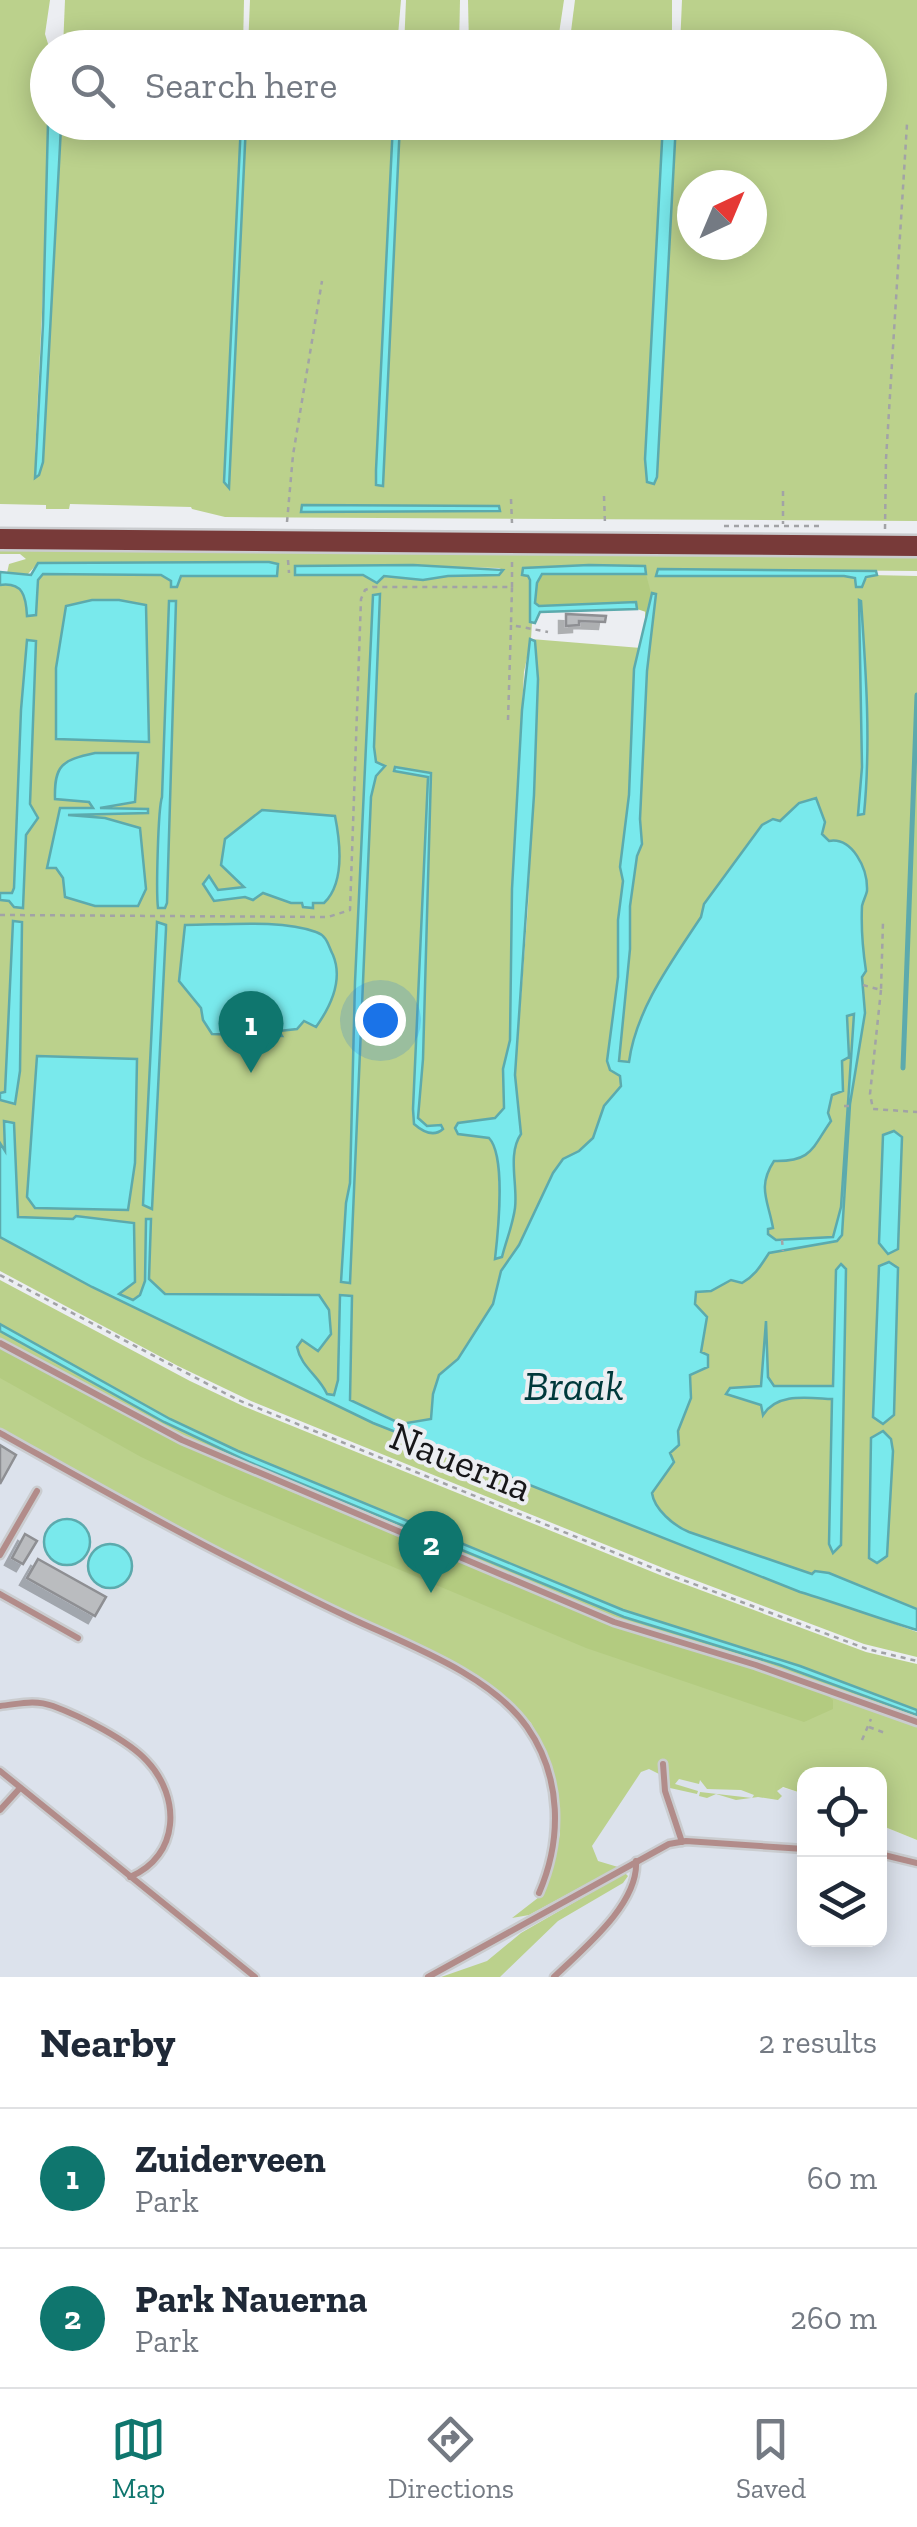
<!DOCTYPE html>
<html lang="en">
<head>
<meta charset="utf-8">
<style>
	:root { --surface:#fff; --page:#f6f6f7; --text:#1f2937; --muted:#747a83; --line:#e0e1e3; --accent:#0f766e }
	body { margin:0; font-family:"Zilla Slab",serif; background:var(--page); color:var(--text) }
	.controls { position:absolute; right:30px; bottom:30px; display:grid; overflow:hidden; border-radius:20px; box-shadow:0 5px 25px #0003 }
	.controls button { width:90px; height:90px; display:grid; place-items:center; padding:0; border:0; border-bottom:2px solid var(--line); background:var(--surface); color:var(--text); font:50px sans-serif }
	.compass { position:absolute; left:677px; top:170px; width:90px; height:90px; border-radius:50%; background:var(--surface); box-shadow:0 5px 25px #0003; rotate:44deg }
	.you { position:absolute; left:380px; top:1020px; width:35px; height:35px; margin:-25px; border:8px solid #fff; border-radius:50%; background:#1a73e8; box-shadow:0 0 0 15px #1a73e833 }
	.badge { display:grid; place-items:center; width:65px; height:65px; border-radius:50%; background:var(--accent); color:#fff; font-size:32px; font-weight:700 }
	.pin { position:absolute; translate:-50% -82px; filter:drop-shadow(0 2px 5px #0008) }
	.pin::after { content:''; position:absolute; top:52px; width:35px; height:30px; background:inherit; clip-path:polygon(0 0,100% 0,50% 100%) }
	.list { margin:0; padding:0; list-style:none }
	h2 { display:flex; justify-content:space-between; align-items:center; height:130px; margin:0; padding:0 40px; font-size:42px }
	h2 small { font-size:32px; font-weight:400; color:var(--muted) }
	.list li { display:grid; grid-template-columns:65px 1fr auto; gap:30px; align-items:center; box-sizing:border-box; height:140px; padding:0 40px; border-top:2px solid var(--line) }
	.list b { display:block; font-size:38px; white-space:nowrap }
	.list p { margin:0; font-size:32px; white-space:nowrap; color:var(--muted) }
	.list em { font-size:32px; font-style:normal; color:var(--muted) }
	.icon { flex:none; width:55px; height:55px; fill:none; stroke:currentColor; stroke-width:2; stroke-linecap:round; stroke-linejoin:round }
	.map { position:relative; flex:none; width:917px; height:1977px; overflow:hidden }
	.search { position:absolute; background:var(--surface); box-shadow:0 5px 25px #0003; left:30px; right:30px; top:30px; height:110px; display:flex; align-items:center; gap:25px; box-sizing:border-box; padding:0 35px; border-radius:55px; color:var(--muted); font-size:38px }
	.sheet { height:410px; background:var(--surface) }
	nav { display:flex; justify-content:space-around; align-items:center; box-sizing:border-box; height:140px; border-top:2px solid var(--line); background:var(--surface); font-size:28px; color:var(--muted) }
	nav a { display:grid; justify-items:center; gap:5px }
	nav .on { color:var(--accent) }
	.map>svg:first-child { display:block }
	.built { fill:#dce2ec }
	.green { fill:#bbd18c; fill-rule:evenodd }
	.forest { fill:#b3cb80 }
	.water { fill:#79e9ec; stroke:#5caaad; stroke-width:2.5; fill-rule:evenodd }
	.lines { fill:none; stroke-linecap:round; stroke-linejoin:round }
	.stream { stroke:#5caaad; stroke-width:5 }
	.building { fill:#babcbf; stroke:#8e8f93; stroke-width:2.5; filter:url(#shadow) }
	.lane-casing { stroke:#cacccf; stroke-width:11 }
	.primary-casing { stroke:#cacccf; stroke-width:25 }
	.path { stroke:#a2a3a6; stroke-width:2.5; stroke-dasharray:5 5; stroke-linecap:butt }
	.lane { stroke:#b28c8a; stroke-width:6 }
	.primary { stroke:#783a39; stroke-width:20 }
	.labels { text-anchor:middle; stroke-width:8; stroke-linejoin:round; paint-order:stroke }
	.street-label { font-size:40px; fill:#171719; stroke:#eceef2 }
	.water-label { font-size:42px; font-style:italic; fill:#00393b; stroke:#eceef2 }
</style>
</head>
<body>
<div class="map">
<svg width="917" height="1977" viewBox="0 0 917 1977">
	<defs>
		<filter id="shadow"><feDropShadow dx="-7" dy="7" stdDeviation="0" flood-color="#0004"/></filter>
	</defs>
	<rect width="100%" height="100%" fill="#eceef2"/>
	<!-- built -->
	<path class="built" d="M0,1431L228,1553L454,1664L513,1705L804,1794V1940H880V1825L917,1840V1977H0Z"/>
	<!-- green -->
	<g class="green">
		<path d="M0,0H50L45,34L49,47L47,211L35,455L39,475L43,462L61,123H241L224,482L229,487L246,123H393L376,470V484L383,485L400,123H663L645,459L657,477L676,123L870,122V48L680,47L682,0H917V521L225,517L192,509L191,507L70,504L69,509H46V505L0,504ZM692,185H752V245H692ZM302,505L498,506L499,507V511L302,512Z"/>
		<path d="M65,0H244L243,47L63,48Z"/>
		<path d="M250,0H401L397,47L248,48Z"/>
		<path d="M406,0H460L459,47L404,48Z"/>
		<path d="M468,0H564L557,47H469Z"/>
		<path d="M575,0H672V36L667,47H569Z"/>
		<path d="M0,548L917,556V571L659,569L657,575L844,576L855,578L856,587L871,575L917,576V1609L829,1573L812,1574L785,1566L689,1532L675,1525L653,1501L635,1526L718,1556L723,1562L917,1632V1657L864,1644L668,1570L251,1401L178,1366L0,1271V584C28,585 25,582 48,572L277,574L278,564L269,562L38,563L27,575L7,573L9,564L26,559L20,554H0ZM364,565L499,568L503,570L499,575H353L295,566ZM535,573L645,574V625L641,648L531,639ZM531,639L538,679L528,906L515,1075L521,1133C506,1155 520,1188 514,1213C511,1229 502,1244 496,1259L500,1215L497,1151L504,1108L503,1069L510,1040L512,889L524,672Z"/>
		<path d="M0,1280L190,1381L243,1406L660,1575L866,1652L917,1664V1710L800,1666L623,1610L249,1456L183,1426L0,1324Z"/>
		<path d="M0,1331L164,1422L249,1462L624,1617L780,1665L917,1715V1840L880,1825V1774H804V1794L783,1787L777,1791L782,1796L778,1800L758,1797L736,1800L716,1794L707,1798L699,1796L700,1792L752,1798L754,1795L741,1790L707,1789L700,1780L699,1784L679,1779L675,1784L698,1791L697,1794L670,1788L667,1763L660,1762L659,1774L649,1769L641,1772L592,1846L598,1861L618,1867L529,1915L512,1918L543,1894L548,1882L560,1834L557,1794L541,1744L531,1723L509,1701L454,1665L228,1553L0,1431Z"/>
		<path d="M625,1873L628,1876L623,1883L558,1921L500,1977H441L487,1961L521,1933Z"/>
	</g>
	<!-- forest -->
	<g class="forest">
		<path d="M542,574H646L651,593L646,612L637,609L635,602L539,606L535,603L537,583Z"/>
		<path d="M0,1347L165,1436L284,1489L613,1625L744,1664L826,1694L833,1700V1709L804,1722L586,1648L224,1496L141,1457L0,1378Z"/>
	</g>
	<!-- water -->
	<g class="water">
		<path d="M48,123H61V127L43,462L39,475L35,478L43,324Z"/>
		<path d="M241,123H246L229,488L224,482Z"/>
		<path d="M393,123H400L383,486L376,485V470Z"/>
		<path d="M663,123H676L657,477L654,484L647,482L645,459Z"/>
		<path d="M302,505L499,506L500,511L301,512Z"/>
		<path d="M269,562L278,564L277,576H181L177,587H171V581L161,575L43,574L38,580L36,615L27,616C26,596 23,582 0,585V572L31,575L38,563Z"/>
		<path d="M413,565L503,570L499,575L448,576L423,580L384,576L377,583L363,575H295V566Z"/>
		<path d="M589,565L645,566L646,574H542L537,583L535,603L539,606L636,602L637,609L540,612L535,623L530,622V580L528,576L522,575L523,568Z"/>
		<path d="M658,569L876,571L877,575L866,577L862,587H856L855,578L844,576H656Z"/>
		<path d="M652,593L656,594L647,671L640,819L642,844L637,856L630,906V949L619,1061L629,1062C636,1009 672,961 701,917L704,904L762,825L773,819L780,821L799,803L816,798L825,822L822,834L829,841C852,837 868,868 867,891C866,896 863,901 862,906C861,927 863,951 866,971L862,977L865,1013L850,1104L842,1235L837,1241L769,1253C761,1265 756,1275 742,1283L731,1280L711,1291L696,1292L695,1304L707,1317L701,1352L708,1355V1367L690,1375L691,1398L678,1431L679,1445L670,1453L674,1462L652,1493C654,1509 674,1526 689,1532L812,1574L815,1571L829,1573L917,1609V1630C877,1618 840,1604 800,1592L373,1423L92,1287L0,1237V1143L5,1151L4,1121L14,1123L18,1217L73,1219L76,1216L134,1223L135,1282L119,1294L133,1300L140,1295L145,1281L146,1219H151L149,1279L165,1294L319,1295L329,1310L331,1334L318,1351L302,1340L297,1347C301,1367 319,1376 327,1394L334,1395L338,1380L340,1295L352,1296L350,1400L401,1424L431,1419L433,1394L439,1375L458,1359L493,1304L501,1271L519,1245L553,1173L563,1159L579,1151L593,1138L604,1106L621,1086L620,1076L610,1070L607,1061L618,977V920L623,881L620,867L629,795L634,669ZM854,1014L841,1207L833,1237L776,1240L768,1234V1229L773,1228C768,1200 757,1187 774,1161C812,1162 812,1148 831,1121L828,1113L832,1095L843,1091L842,1061L849,1057L847,1016Z"/>
		<path d="M380,594L374,747L376,762L385,766L376,776L371,797L350,1283L341,1282L346,1203L350,1183L355,982L373,595Z"/>
		<path d="M92,600H119L146,605L149,742L56,739V668L66,606Z"/>
		<path d="M859,600L861,601C866,672 871,743 864,814L858,815L862,767Z"/>
		<path d="M169,601H176L167,903L165,908H158C156,892 158,809 162,797Z"/>
		<path d="M530,639L535,641L538,679L534,795L515,1075L521,1134C507,1154 518,1185 515,1208C513,1224 506,1241 502,1257L495,1259C498,1233 506,1156 489,1138L458,1134L455,1128L458,1123L495,1118L504,1108L503,1069L510,1040L512,889L522,710Z"/>
		<path d="M27,640L36,641L30,804L38,818L26,835L23,908L14,907L9,901L0,900V893H12L14,888L21,710Z"/>
		<path d="M95,753H138L135,802L100,808L148,809V813L68,815L105,818L140,828L146,889L138,906H95L65,897L63,878L56,868H47L60,808H93L89,802L55,799C54,765 62,760 95,753Z"/>
		<path d="M395,767L431,773L423,1059L418,1118L427,1126L441,1125L443,1129C433,1138 422,1131 414,1124L413,1109L428,777L394,771Z"/>
		<path d="M262,810L335,816C340,841 345,883 324,903H313V908L303,907L302,903H291L263,893L253,900L245,897L214,901L203,884L209,876L218,890L244,887L221,865L225,839Z"/>
		<path d="M13,921L22,922L20,1071L15,1104L0,1100V1093L5,1092Z"/>
		<path d="M157,922L166,925V929L152,1209L143,1205Z"/>
		<path d="M185,925C224,925 281,919 316,932C328,936 328,946 333,955C343,979 331,1006 316,1027L304,1021L297,1029L279,1031L282,1036L212,1034L203,1020L201,1008L179,981Z"/>
		<path d="M37,1056L137,1059L135,1163L128,1210L35,1208L27,1197Z"/>
		<path d="M894,1131L902,1137L898,1249L888,1254L879,1243L883,1135Z"/>
		<path d="M889,1262L898,1268L894,1415L883,1424L873,1417L879,1266Z"/>
		<path d="M841,1264L846,1269L841,1545L833,1553L829,1544L832,1399C809,1398 777,1392 763,1415L761,1405L726,1394L730,1388L761,1386L766,1321L768,1377L774,1386H833L836,1270Z"/>
		<path d="M0,1324L170,1419L238,1451L623,1610L800,1666L917,1710V1715L780,1665L624,1617L249,1462L164,1422L0,1331Z"/>
		<path d="M883,1431L891,1439L893,1451L887,1556L877,1563L869,1558L871,1438Z"/>
		<circle cx="67" cy="1542" r="23"/>
		<circle cx="110" cy="1566" r="22"/>
	</g>
	<g class="lines">
		<!-- stream -->
		<path class="stream" d="M903,1068L917,695"/>
	</g>
	<!-- building -->
	<g class="building">
		<path d="M566,614L606,616L605,622L579,621V625L566,626Z"/>
		<path d="M0,1445L16,1455L0,1484Z"/>
		<path d="M25,1534L37,1541L23,1564L12,1558Z"/>
		<path d="M38,1559L106,1597L95,1616L27,1578Z"/>
	</g>
	<g class="lines">
		<defs>
			<g id="lane">
				<path d="M0,1343L182,1440L614,1622L756,1665L917,1722"/>
				<path d="M0,1433C77,1476 154,1520 233,1560C271,1579 309,1599 348,1617C405,1644 490,1674 527,1727C562,1777 562,1840 539,1893"/>
				<path d="M0,1555L37,1491"/>
				<path d="M0,1594L78,1638"/>
				<path d="M0,1706C19,1704 34,1699 53,1706C80,1716 128,1740 147,1761C181,1797 180,1856 130,1877"/>
				<path d="M663,1764L665,1791L682,1842"/>
				<path d="M0,1771L255,1977"/>
				<path d="M0,1810L20,1788"/>
				<path d="M880,1854L917,1863"/>
				<path d="M428,1977L669,1844L686,1841L804,1849"/>
				<path d="M554,1977C583,1949 639,1904 636,1861"/>
			</g>
			<path id="primary" d="M0,539L917,546"/>
		</defs>
		<!-- lane casing -->
		<use href="#lane" class="lane-casing"/>
		<!-- primary casing -->
		<use href="#primary" class="primary-casing"/>
		<!-- path -->
		<g class="path">
			<path d="M783,491V524"/>
			<path d="M604,496L605,524"/>
			<path d="M511,499L512,523"/>
			<path d="M287,522L293,455L322,281"/>
			<path d="M724,526H821"/>
			<path d="M885,529L886,459L907,124"/>
			<path d="M288,560L289,573"/>
			<path d="M512,587V561"/>
			<path d="M508,720L511,625L548,632"/>
			<path d="M0,915L328,917L350,910L361,599L365,590L373,587H512L511,625"/>
			<path d="M863,985L881,990L883,922"/>
			<path d="M881,990L870,1094L873,1109L917,1112"/>
			<path d="M844,1106H852"/>
			<path d="M782,1240L783,1251"/>
			<path d="M0,1275L238,1400L675,1577L867,1649L917,1661"/>
			<path d="M869,1727L885,1733"/>
			<path d="M862,1740L871,1719"/>
		</g>
		<!-- lane -->
		<use href="#lane" class="lane"/>
		<!-- primary -->
		<use href="#primary" class="primary"/>
	</g>
	<g class="labels">
		<!-- street labels -->
		<g class="street-label">
			<text transform="translate(461 1461) rotate(22)" y="14">Nauerna</text>
		</g>
		<!-- water labels -->
		<g class="water-label">
			<text x="574" y="1400">Braak</text>
		</g>
	</g>
</svg>
<div class="controls">
<button><svg class="icon" aria-label="locate" viewBox="0 0 24 24"><circle cx="12" cy="12" r="6"/><path d="M12 2v4M12 18v4M2 12h4M18 12h4"/></svg></button>
<button><svg class="icon" aria-label="layers" viewBox="0 0 24 24"><path d="M12 4l9 5-9 5-9-5zM3 14l9 5 9-5"/></svg></button>
</div>
<svg class="compass" viewBox="-18 -18 36 36"><path d="M0-13l5 13h-10z" fill="#e53935"/><path d="M0 13l5-13h-10z" fill="#747a83"/></svg>
<div class="you"></div>
<div class="pin badge" style="left:251px;top:1073px">1</div>
<div class="pin badge" style="left:431px;top:1593px">2</div>
<div class="search"><svg class="icon" aria-label="search" viewBox="0 0 24 24"><circle cx="10" cy="10" r="6"/><path d="M15 15l6 6"/></svg>Search here</div>
</div>
<section class="sheet">
<h2>Nearby<small>2 results</small></h2>
<ul class="list">
<li><span class="badge">1</span><div><b>Zuiderveen</b><p>Park</p></div><em>60 m</em></li>
<li><span class="badge">2</span><div><b>Park Nauerna</b><p>Park</p></div><em>260 m</em></li>
</ul>
</section>
<nav>
<a class="on"><svg class="icon" aria-label="map" viewBox="0 0 24 24"><path d="M3 6l6-2 6 2 6-2v14l-6 2-6-2-6 2zM9 4v14M15 6v14"/></svg>Map</a>
<a><svg class="icon" aria-label="directions" viewBox="0 0 24 24"><path d="M12 3l9 9-9 9-9-9zM9 14v-3h6M13 9l2 2-2 2"/></svg>Directions</a>
<a><svg class="icon" aria-label="saved" viewBox="0 0 24 24"><path d="M7 4h10v16l-5-4-5 4z"/></svg>Saved</a>
</nav>
</body>
</html>
